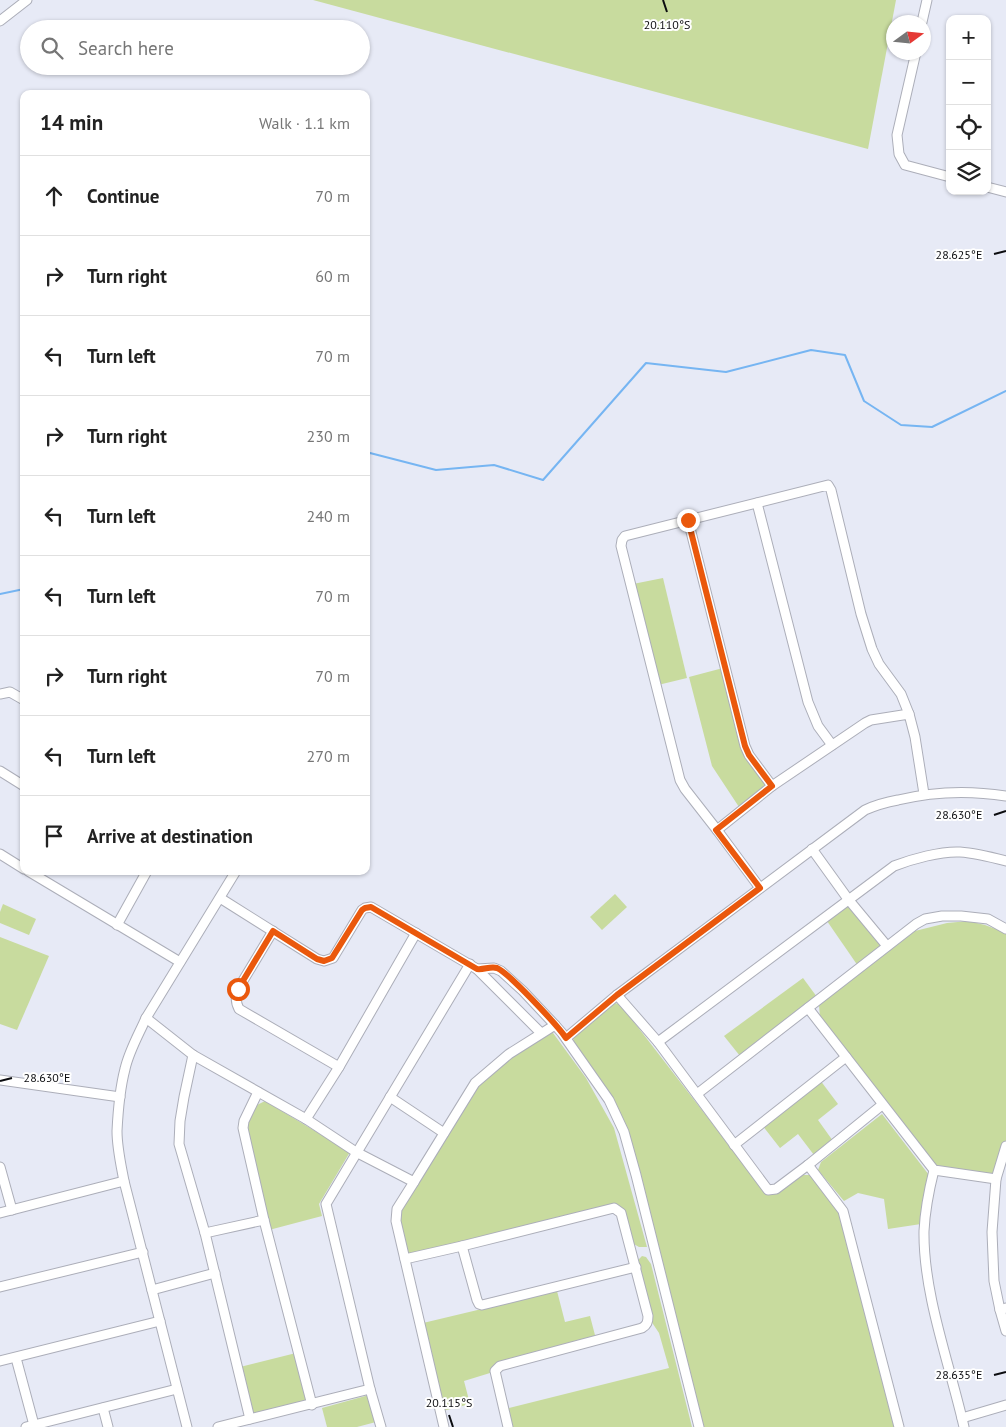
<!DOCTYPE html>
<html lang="en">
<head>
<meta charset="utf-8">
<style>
	:root { --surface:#fff; --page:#f6f6f6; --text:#222; --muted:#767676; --line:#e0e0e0 }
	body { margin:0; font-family:"PT Sans",sans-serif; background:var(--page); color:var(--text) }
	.controls { position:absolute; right:15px; top:15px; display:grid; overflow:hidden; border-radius:10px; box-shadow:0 1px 4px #0004 }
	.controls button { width:45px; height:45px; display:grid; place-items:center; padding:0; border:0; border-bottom:1px solid var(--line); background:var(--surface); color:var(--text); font:25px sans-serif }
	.compass { position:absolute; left:886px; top:15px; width:45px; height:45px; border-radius:50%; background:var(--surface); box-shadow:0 1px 4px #0004; rotate:75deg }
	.stop { position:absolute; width:15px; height:15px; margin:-11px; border:4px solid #ea580c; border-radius:50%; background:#fff }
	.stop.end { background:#ea580c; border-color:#fff; box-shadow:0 1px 5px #0008 }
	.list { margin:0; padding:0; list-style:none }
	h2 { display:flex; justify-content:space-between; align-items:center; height:65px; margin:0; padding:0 20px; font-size:21px }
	h2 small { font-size:16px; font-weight:400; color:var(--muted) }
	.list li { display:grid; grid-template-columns:32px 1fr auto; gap:15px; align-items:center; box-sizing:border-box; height:80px; padding:0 20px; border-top:1px solid var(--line) }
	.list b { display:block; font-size:19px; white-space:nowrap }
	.list em { font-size:16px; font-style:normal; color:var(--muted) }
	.icon { flex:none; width:28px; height:28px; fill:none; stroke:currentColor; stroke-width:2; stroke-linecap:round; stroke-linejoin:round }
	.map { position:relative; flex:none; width:1006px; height:1427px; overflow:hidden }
	.search { position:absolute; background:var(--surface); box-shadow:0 1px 4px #0004; left:20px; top:20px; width:350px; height:55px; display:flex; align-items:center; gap:12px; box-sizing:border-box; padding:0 18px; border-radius:28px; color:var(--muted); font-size:19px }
	.panel { position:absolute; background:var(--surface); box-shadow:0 1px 4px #0004; left:20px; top:90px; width:350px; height:785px; border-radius:10px }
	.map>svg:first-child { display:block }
	.green { fill:#c8db9e }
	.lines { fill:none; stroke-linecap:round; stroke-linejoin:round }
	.stream { stroke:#76b5f2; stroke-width:2 }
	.minor-casing { stroke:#acaeb9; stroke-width:11 }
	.minor { stroke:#fff; stroke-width:9 }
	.route { stroke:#ea580c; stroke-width:6 }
	.ticks { fill:none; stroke:#0b0c0f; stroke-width:2 }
	.ticks-label { font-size:12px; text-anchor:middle; fill:#0b0c0f; stroke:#fff; stroke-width:4; stroke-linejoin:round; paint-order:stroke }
</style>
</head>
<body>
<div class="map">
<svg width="1006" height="1427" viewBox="0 0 1006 1427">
	<rect width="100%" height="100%" fill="#e7eaf6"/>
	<!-- green -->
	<g class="green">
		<path d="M313,0H896L868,149Z"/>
		<path d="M663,578L687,678L658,685L633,584Z"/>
		<path d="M723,668L740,737L770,786L739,807L712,766L689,677Z"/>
		<path d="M615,894L627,907L602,930L590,917Z"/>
		<path d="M3,904L36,919L29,935L0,923V912Z"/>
		<path d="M846,905L851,907L880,943V949L858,966L827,921Z"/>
		<path d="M968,921L985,925L1006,933V1140L995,1176L936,1167L820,1018L819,1005L915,931L947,923Z"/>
		<path d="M0,937L49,956L17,1030L0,1024Z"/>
		<path d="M803,978L817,997L740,1056L724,1036Z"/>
		<path d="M614,1003L620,1004L766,1193L776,1194L801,1175H811L841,1214L896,1427H702L626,1132L574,1043L573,1037Z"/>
		<path d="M553,1033L586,1078L614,1128L647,1247H639L632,1243L620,1209L406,1258L398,1210L476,1084L492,1070L543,1035Z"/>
		<path d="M820,1080L838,1104L818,1120L833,1141L814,1155L798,1134L780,1148L762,1125Z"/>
		<path d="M265,1101L350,1152L319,1204L322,1216L269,1230L246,1129L247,1122L257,1105Z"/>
		<path d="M882,1114L929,1175L921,1224L888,1229L884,1199L858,1193L844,1201L818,1170L821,1162Z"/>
		<path d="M642,1256L646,1257L651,1264L692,1427H510L505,1409L669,1368L659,1333L651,1321L637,1263L639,1259Z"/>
		<path d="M557,1291L565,1322L590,1316L596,1339L497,1363L490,1373L464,1381L470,1404L443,1411L423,1323Z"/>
		<path d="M296,1353L309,1403L251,1415L240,1367Z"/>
		<path d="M369,1395L376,1422L357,1427H327L322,1408Z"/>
	</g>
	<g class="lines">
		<!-- stream -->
		<g class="stream">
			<path d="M366,457L370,453L436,470L494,465L543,480L646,363L726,372L811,350L845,355L864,401L901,425L932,427L1006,391"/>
			<path d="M0,594L24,589"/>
		</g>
		<defs>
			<g id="minor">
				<path d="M0,21L27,0"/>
				<path d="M922,22L927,0"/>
				<path d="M916,52L897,135L899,154L905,165L950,177"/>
				<path d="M987,187L1006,192"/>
				<path d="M757,503L808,702L818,726L832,745"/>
				<path d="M688,520L745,746L749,755L772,786"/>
				<path d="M0,694L10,692L24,700"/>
				<path d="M0,771L24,786"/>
				<path d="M717,830L685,789L680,780L621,546L622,540L625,536L828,485L831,490L861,614L872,649L879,664L901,694L909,714"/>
				<path d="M812,849L848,899L887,946"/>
				<path d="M0,854L24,869"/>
				<path d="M28,871L180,962"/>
				<path d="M760,888L717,830L772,786L865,723L871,720L909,714L915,737L924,794"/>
				<path d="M117,925L147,871"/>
				<path d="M273,931L238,989C236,997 235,1001 239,1009L339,1067L416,933"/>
				<path d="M477,969L541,1033"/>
				<path d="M617,995L658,1042L768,1190L776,1189L808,1165L882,1105"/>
				<path d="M808,1008L934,1170L996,1179"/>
				<path d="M146,1018L193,1055L306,1119L356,1152L414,1182L475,1083L509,1054L555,1025L523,991L501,971L494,968L477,969L371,907L365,908L362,910L333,958L324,961L317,959L220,898"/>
				<path d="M555,1025L562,1033L609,1100L624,1132L636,1175L699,1427"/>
				<path d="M566,1038L617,995L865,810C876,805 887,802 898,800C935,791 968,790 1006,796"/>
				<path d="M658,1042L894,866C912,859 941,851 960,852C975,853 991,857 1006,861"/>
				<path d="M193,1055L184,1097L180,1121L179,1144L205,1233L250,1419"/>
				<path d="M0,1080L120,1097"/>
				<path d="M258,1092L244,1121L243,1128L264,1220L312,1405"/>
				<path d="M697,1094L916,924L925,919L942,916H961L988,919L1006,929"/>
				<path d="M390,1097L444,1133"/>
				<path d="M306,1119L339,1067"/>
				<path d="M734,1145L846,1057"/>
				<path d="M808,1165L843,1211L899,1427"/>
				<path d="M0,1167L12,1210"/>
				<path d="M934,1170C929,1190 925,1210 924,1231C923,1294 950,1365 964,1427"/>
				<path d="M414,1182L397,1209L396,1221L444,1427"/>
				<path d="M0,1213L124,1181"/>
				<path d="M205,1233L264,1220"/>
				<path d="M462,1246L477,1300L479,1304L482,1305L636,1267"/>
				<path d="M405,1259L462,1246L614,1208L621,1213L648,1316C648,1322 647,1325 642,1328L500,1366L495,1371L508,1427"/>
				<path d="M0,1287L143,1252"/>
				<path d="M152,1290L215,1273"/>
				<path d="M1006,1308L1000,1310L1006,1331"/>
				<path d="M1000,1310L994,1281L992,1232L996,1179L1006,1146"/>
				<path d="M16,1358L34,1425"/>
				<path d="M0,1361L160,1321"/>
				<path d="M103,1408L108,1427"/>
				<path d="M962,1418L1006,1405"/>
				<path d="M26,1427L177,1389"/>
				<path d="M187,1427L124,1181C121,1165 117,1148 117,1131C118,1111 120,1088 125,1069C129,1051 139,1034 146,1018L236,871"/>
				<path d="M218,1427L370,1389"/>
				<path d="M381,1427L370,1389L326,1204L470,964"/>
			</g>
		</defs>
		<!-- minor casing -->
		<use href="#minor" class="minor-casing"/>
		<!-- minor -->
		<use href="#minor" class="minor"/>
	</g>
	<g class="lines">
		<!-- route -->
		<path class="route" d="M238,989L273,931L317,959L324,961L332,958L362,910L365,908L371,907L477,969C484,970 490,966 497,968C509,973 558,1026 566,1038L617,995L760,888L716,830L772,786L749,755L745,746L688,520"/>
	</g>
	<!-- ticks -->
	<path class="ticks" d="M663,0L667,12M994,254L1006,251M994,815L1006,811M0,1081L12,1078M994,1375L1006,1372M449,1415L453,1427"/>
	<g class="ticks-label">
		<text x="667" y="29">20.110°S</text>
		<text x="959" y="259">28.625°E</text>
		<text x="959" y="819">28.630°E</text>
		<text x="47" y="1082">28.630°E</text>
		<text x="959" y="1379">28.635°E</text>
		<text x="449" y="1407">20.115°S</text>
	</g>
</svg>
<div class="controls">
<button>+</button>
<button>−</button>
<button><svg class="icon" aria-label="locate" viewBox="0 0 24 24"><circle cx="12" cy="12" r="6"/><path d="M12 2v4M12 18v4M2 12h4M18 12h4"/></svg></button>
<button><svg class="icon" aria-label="layers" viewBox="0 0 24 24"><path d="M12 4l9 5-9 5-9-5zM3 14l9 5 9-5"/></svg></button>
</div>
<svg class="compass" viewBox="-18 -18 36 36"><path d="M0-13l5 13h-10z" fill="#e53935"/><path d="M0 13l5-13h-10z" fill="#767676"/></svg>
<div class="stop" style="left:238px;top:989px"></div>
<div class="stop end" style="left:688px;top:520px"></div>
<div class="search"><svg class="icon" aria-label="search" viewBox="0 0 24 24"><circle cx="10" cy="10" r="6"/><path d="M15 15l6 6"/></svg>Search here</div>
<section class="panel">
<h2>14 min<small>Walk · 1.1 km</small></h2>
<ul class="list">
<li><svg class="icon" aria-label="ahead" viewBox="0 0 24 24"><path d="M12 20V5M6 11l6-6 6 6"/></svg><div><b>Continue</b></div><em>70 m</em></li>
<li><svg class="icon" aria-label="right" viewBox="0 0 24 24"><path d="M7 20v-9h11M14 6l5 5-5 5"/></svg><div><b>Turn right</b></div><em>60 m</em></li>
<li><svg class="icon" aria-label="left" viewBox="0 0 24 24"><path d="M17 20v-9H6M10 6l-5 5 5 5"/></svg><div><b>Turn left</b></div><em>70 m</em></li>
<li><svg class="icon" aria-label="right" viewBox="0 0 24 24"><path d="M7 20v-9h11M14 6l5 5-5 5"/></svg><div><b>Turn right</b></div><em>230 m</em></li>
<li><svg class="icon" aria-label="left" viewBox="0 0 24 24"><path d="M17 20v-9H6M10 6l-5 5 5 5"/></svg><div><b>Turn left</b></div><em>240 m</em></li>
<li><svg class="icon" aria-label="left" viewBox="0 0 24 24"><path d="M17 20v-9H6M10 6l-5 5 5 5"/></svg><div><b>Turn left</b></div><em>70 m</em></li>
<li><svg class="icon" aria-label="right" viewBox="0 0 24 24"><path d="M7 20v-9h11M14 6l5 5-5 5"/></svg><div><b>Turn right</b></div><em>70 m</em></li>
<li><svg class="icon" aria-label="left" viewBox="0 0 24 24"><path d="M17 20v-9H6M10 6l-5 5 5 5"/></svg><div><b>Turn left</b></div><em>270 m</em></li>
<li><svg class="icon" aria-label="arrive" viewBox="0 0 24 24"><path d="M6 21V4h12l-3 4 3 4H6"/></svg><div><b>Arrive at destination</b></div></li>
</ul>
</section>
</div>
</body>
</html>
